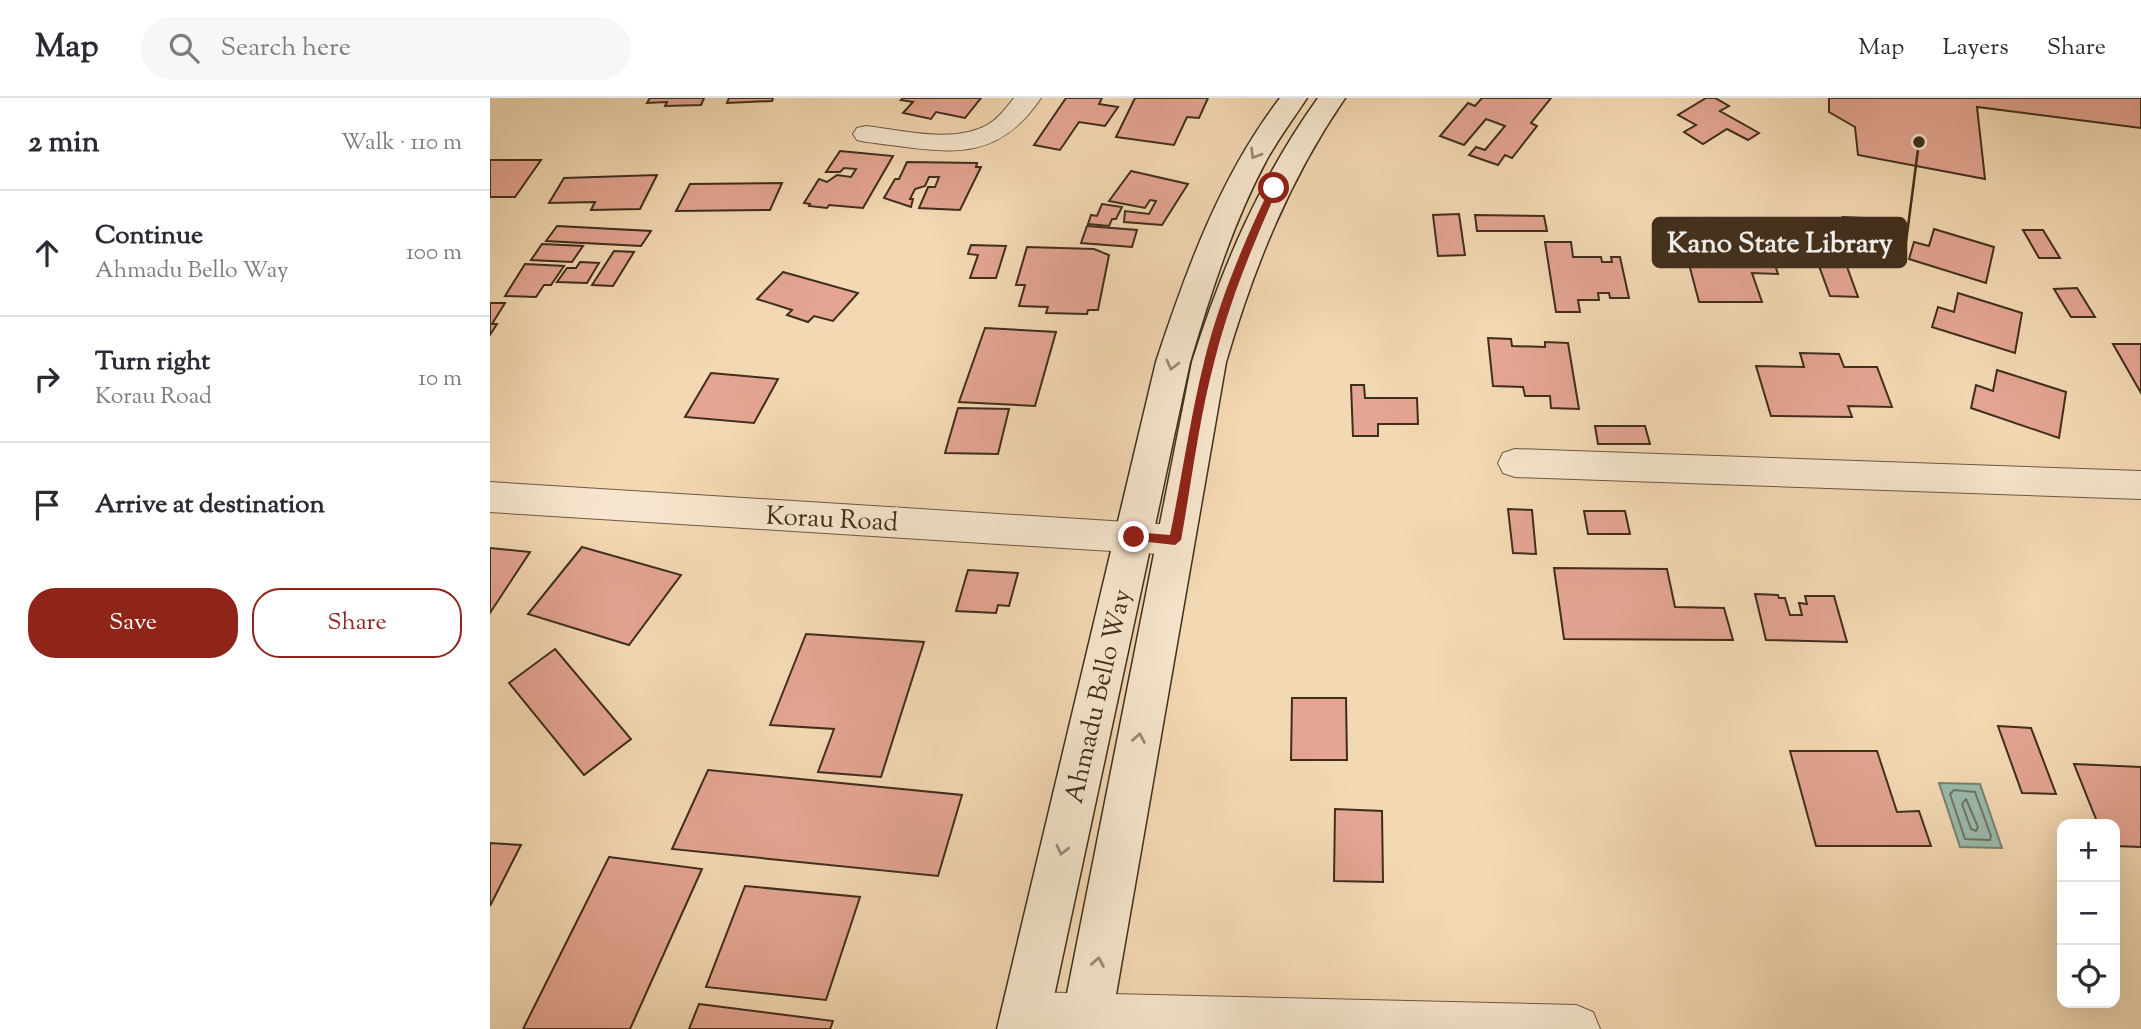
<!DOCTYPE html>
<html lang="en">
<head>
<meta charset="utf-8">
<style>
	:root { --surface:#fff; --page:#f7f7f7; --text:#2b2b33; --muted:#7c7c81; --line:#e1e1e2; --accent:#8f2418 }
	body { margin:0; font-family:"Sorts Mill Goudy",serif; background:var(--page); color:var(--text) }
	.controls { position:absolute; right:21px; bottom:21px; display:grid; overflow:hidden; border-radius:14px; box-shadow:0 7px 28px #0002 }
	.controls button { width:63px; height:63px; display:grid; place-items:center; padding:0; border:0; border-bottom:2px solid var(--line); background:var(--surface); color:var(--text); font:35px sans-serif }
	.stop { position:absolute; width:21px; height:21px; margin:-16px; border:5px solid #8f2418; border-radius:50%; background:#fff }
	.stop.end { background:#8f2418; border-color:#fff; box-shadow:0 2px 7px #0008 }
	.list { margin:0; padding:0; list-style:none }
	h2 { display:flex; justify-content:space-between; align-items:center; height:91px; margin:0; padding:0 28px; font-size:30px }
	h2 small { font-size:23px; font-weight:400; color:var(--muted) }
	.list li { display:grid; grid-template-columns:46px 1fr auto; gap:21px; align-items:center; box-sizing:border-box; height:126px; padding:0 28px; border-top:2px solid var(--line) }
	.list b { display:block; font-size:26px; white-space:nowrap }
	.list p { margin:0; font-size:23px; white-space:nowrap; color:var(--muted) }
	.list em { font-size:23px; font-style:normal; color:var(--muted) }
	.actions { display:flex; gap:14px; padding:21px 28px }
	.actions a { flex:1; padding:16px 0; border:2px solid var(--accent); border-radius:28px; text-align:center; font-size:24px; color:var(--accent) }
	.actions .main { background:var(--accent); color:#fff }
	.icon { flex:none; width:38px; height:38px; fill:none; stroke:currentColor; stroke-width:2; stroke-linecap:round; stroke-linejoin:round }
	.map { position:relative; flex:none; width:1651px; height:931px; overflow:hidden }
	header { display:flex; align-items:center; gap:42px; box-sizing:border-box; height:98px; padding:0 35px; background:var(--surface); border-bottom:2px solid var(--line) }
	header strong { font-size:33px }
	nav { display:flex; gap:38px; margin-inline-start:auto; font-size:24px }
	.search { width:490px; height:63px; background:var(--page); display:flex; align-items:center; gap:18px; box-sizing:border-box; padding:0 24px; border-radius:38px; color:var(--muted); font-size:26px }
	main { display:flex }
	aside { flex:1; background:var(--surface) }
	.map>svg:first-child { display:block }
	.water { fill:#9bbaad; stroke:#778273; stroke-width:2 }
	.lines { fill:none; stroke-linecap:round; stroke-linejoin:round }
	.shore { stroke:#6e7464; stroke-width:2 }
	.building { fill:#e4a592; stroke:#402e1c; stroke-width:2 }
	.street-casing { stroke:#6d5942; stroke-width:2 }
	.secondary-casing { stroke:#402e1c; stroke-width:3 }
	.street { fill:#f7e6ce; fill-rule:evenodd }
	.secondary { fill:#f7e6ce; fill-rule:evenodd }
	.oneway { stroke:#9c8a75 }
	.route { fill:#8f2418 }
	.labels { text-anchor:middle; stroke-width:7; stroke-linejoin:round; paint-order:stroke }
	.street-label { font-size:26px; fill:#402e1c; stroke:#f7e6ce }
	.leader { fill:none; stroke:#402e1c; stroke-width:2.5 }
	.callout-dot { fill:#402e1c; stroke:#f7e6ce; stroke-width:2.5 }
	.callout { fill:#402e1c; stroke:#402e1c; stroke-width:2.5 }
	.callout-label { font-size:28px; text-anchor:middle; font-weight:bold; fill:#fff }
</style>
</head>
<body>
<header>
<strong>Map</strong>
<div class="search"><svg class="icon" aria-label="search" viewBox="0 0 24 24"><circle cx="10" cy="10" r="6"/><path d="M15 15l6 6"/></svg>Search here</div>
<nav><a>Map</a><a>Layers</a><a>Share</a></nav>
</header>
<main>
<aside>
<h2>2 min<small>Walk · 110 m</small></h2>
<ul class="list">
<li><svg class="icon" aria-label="ahead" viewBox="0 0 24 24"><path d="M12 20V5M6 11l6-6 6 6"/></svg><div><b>Continue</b><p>Ahmadu Bello Way</p></div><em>100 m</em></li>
<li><svg class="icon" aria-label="right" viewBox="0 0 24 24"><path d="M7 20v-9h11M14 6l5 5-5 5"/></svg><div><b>Turn right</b><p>Korau Road</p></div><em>10 m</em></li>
<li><svg class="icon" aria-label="arrive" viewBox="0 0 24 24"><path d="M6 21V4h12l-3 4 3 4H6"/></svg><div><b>Arrive at destination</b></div></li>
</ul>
<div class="actions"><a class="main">Save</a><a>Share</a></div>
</aside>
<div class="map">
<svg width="1651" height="931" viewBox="0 0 1651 931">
	<rect width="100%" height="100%" fill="#f3d9b3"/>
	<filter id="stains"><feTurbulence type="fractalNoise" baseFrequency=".00286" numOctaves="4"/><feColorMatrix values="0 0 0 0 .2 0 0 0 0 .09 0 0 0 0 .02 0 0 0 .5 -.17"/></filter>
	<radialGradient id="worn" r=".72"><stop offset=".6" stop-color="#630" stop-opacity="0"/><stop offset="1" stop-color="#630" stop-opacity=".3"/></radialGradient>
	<!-- water -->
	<path class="water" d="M1449,685L1490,686L1512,750L1470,749Z"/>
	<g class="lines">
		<!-- shore -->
		<g class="shore">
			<path d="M1464,692L1485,694L1501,738L1500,742L1475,741L1460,696Z"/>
			<path d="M1476,701L1488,729L1486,733L1481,731L1472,706Z"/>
		</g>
	</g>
	<!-- building -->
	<g class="building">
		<path d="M160,0H214L211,7L175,8L177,4L157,5Z"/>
		<path d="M239,0H283L282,3L237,5Z"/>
		<path d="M413,0H491L475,20L446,14L441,21L413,15L423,4L411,2Z"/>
		<path d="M576,0H612L609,6L628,9L615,28L589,24L570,52L544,47Z"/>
		<path d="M645,0H718L709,20L697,19L684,47L626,39Z"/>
		<path d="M992,0H1061L1041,25L1047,28L1022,60L1015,57L1008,67L979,57L986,49L995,52L1015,28L996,21L974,47L950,38L978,5L985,8Z"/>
		<path d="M1216,0H1225L1239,8L1230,13L1269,35L1258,42L1237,31L1213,46L1194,34L1206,27L1188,17Z"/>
		<path d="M1339,0H1651V30L1487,9L1495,81L1368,57L1365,29L1339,14Z"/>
		<path d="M350,53L403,58L373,110L339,107L337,110L319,108L320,106L314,105L329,81L337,84L347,77L361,79L366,71L354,70L350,74H336Z"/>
		<path d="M0,62H51L25,99H0Z"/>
		<path d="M417,64L487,65L486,69H491L470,112L429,110L438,89H445L449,79H439L435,88L425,91L420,101H423L421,109L394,100L405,81H409Z"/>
		<path d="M641,73L698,86L672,127L634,124L635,113L659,116L666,103L660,102L655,110L619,103Z"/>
		<path d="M167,77L150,111L101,112L105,104L59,105L74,80Z"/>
		<path d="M292,85L280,112L186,113L200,86Z"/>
		<path d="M612,106L632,109L626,121H622L619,128L598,126L601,117L607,118Z"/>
		<path d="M969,116L975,157L948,158L943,117Z"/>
		<path d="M985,117L1054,118L1057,133H987Z"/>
		<path d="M1353,119L1373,120L1388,158L1368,157Z"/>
		<path d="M67,128L161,133L151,148L56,143Z"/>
		<path d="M597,128L647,132L642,149L591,145Z"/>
		<path d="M1201,128H1250L1256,146H1278L1288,176L1262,175L1272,204H1209L1194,147L1207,148Z"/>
		<path d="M1444,131L1504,149L1496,185L1419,161L1424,144L1439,148Z"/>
		<path d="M1533,132H1553L1570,160H1549Z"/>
		<path d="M1055,144H1081L1083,159H1111L1112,164H1122L1121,159H1130L1139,200H1120L1119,195H1108L1109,202H1088L1090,214H1066Z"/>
		<path d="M52,146L93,148L82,164L41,162Z"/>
		<path d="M481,147L516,148L506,180H480L488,157L478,156Z"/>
		<path d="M537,149L604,151L619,157L608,212H598L597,216L556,215L558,209L529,208L535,187H526Z"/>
		<path d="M124,153L144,154L123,188L102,187Z"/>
		<path d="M1325,157L1353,158L1368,199L1340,198Z"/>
		<path d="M90,164L109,165L97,185L67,184L77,170H86Z"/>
		<path d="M35,166L74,168L61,187H54L46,199L15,198Z"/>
		<path d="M293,174L368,195L343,223L324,218L318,224L297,217L302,212L267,201Z"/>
		<path d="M1587,190L1605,219H1581L1564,191Z"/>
		<path d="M1468,195L1532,215L1525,255L1442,229L1448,209L1464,214Z"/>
		<path d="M0,205H15L2,226H7L0,237Z"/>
		<path d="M495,230L566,234L545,308L469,304Z"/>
		<path d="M998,240L1021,241L1022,248L1055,249V244L1078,245L1089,311L1061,310L1060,298H1035L1033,289L1003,288Z"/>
		<path d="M1623,246H1651V295Z"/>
		<path d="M1310,255L1349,256L1354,269H1387L1402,309L1358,308L1362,319L1281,318L1266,268L1314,269Z"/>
		<path d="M1507,272L1576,294L1569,340L1481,310L1486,287L1503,293Z"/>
		<path d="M221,275L288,281L264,325L195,319Z"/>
		<path d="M861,287H874L875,300H927L928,326H888V338H863Z"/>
		<path d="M468,310L519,311L508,356L455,355Z"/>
		<path d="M1105,328H1155L1160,346H1108Z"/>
		<path d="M1018,411L1042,412L1046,456L1023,455Z"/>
		<path d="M1094,413H1135L1140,436H1098Z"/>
		<path d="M92,449L191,477L139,547L38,516Z"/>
		<path d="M0,450L40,454L0,515Z"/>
		<path d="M1064,470L1177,471L1185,509L1234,510L1243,542L1074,541Z"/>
		<path d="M478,472L528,475L519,508L508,507L506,515L466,513Z"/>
		<path d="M1265,496L1288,497L1289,500H1295L1300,517H1312L1309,505L1317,506L1315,498H1344L1357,544L1276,542Z"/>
		<path d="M316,536L434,544L391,679L328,674L344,631L280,627Z"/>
		<path d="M65,551L141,641L94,677L19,585Z"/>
		<path d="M802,600H856L857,662H801Z"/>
		<path d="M1508,628L1541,630L1566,696L1532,695Z"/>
		<path d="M1300,653H1387L1407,714L1429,713L1441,748H1326Z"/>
		<path d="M1584,666L1651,669V749L1625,748V726H1608Z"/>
		<path d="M218,672L472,697L448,778L182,751Z"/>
		<path d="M845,711L892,713L893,784L844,783Z"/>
		<path d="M0,745L31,747L0,808Z"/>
		<path d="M119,759L212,771L140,931H33Z"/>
		<path d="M255,788L370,799L336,902L216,889Z"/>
		<path d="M209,906L343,923L340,931H199Z"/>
	</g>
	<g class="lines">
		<defs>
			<g id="street">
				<path d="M524,0H551C503,71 450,52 376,44L367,42L363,36L367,30L376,28C412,32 463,46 497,27C508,21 516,10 524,0Z"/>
				<path d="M1025,351L1651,373V401L1025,379L1013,375L1008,365L1013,355Z"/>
				<path d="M0,384L685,427L698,431L703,442L698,453L685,457L0,414Z"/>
				<path d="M535,894L1086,907L1103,914L1110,931H517L511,918L518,901Z"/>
			</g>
			<g id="secondary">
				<path d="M790,0H817C803,21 788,41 776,63C742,127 721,195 700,264L557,931H507L666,264C697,170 730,79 790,0Z"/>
				<path d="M828,0H855C799,82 764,169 736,264L620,931H570L702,264C732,169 770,81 828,0Z"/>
			</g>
		</defs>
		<!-- street casing -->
		<use href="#street" class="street-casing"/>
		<!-- secondary casing -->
		<use href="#secondary" class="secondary-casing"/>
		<!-- street -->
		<use href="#street" class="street"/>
		<!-- secondary -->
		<use href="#secondary" class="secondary"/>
	</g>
	<!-- one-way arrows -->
	<defs><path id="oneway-chevron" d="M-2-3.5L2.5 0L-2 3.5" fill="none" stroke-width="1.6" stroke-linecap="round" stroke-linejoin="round" transform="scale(1.75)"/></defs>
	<g class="oneway">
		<use href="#oneway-chevron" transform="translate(765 56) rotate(121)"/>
		<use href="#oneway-chevron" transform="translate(682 267) rotate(104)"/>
		<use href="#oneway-chevron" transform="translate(649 640) rotate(-80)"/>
		<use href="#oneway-chevron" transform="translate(572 752) rotate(103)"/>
		<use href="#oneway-chevron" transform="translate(608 864) rotate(-80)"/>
	</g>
	<!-- route -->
	<path class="route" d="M784,87L788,90C763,146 740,202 725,261C709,320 702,382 691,442L685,447L640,442L638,439L644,434L680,437C692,379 700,321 714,264C729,203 753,146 780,90Z"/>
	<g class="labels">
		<!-- street labels -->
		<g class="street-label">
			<text transform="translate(342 420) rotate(3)" y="9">Korau Road</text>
			<text transform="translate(607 598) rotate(-77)" y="9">Ahmadu Bello Way</text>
		</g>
	</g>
	<!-- callouts -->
	<path class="leader" d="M1429 44L1416 144"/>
	<circle class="callout-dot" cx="1429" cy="44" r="7"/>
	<rect class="callout" x="1163" y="120" width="253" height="49" rx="7"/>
	<g class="callout-label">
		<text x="1290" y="154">Kano State Library</text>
	</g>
	<rect width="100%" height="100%" filter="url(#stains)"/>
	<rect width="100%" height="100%" fill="url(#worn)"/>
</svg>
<div class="controls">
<button>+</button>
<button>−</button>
<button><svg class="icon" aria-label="locate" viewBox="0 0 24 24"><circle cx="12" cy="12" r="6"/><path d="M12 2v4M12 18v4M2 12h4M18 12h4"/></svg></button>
</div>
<div class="stop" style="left:784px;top:90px"></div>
<div class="stop end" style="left:644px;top:439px"></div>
</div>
</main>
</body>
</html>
